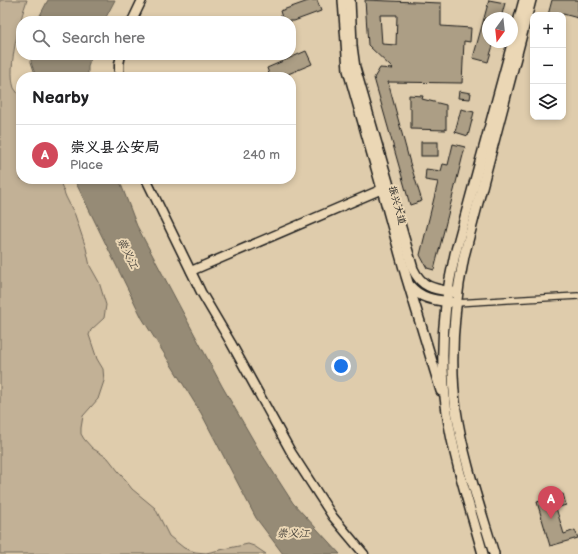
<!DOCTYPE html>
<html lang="en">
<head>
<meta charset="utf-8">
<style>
	:root { --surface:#fff; --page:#f6f6f6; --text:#202124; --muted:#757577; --line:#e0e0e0; --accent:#d1495b }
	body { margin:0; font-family:"Balsamiq Sans","LXGW WenKai TC",sans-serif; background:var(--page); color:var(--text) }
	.controls { position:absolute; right:12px; top:12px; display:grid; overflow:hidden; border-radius:8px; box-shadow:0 2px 6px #0003 }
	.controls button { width:36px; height:36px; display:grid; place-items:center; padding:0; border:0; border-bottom:1px solid var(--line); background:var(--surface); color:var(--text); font:20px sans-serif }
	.compass { position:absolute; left:482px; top:12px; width:36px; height:36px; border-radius:50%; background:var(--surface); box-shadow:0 2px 6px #0003; rotate:195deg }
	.you { position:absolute; left:341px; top:366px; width:14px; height:14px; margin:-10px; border:3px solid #fff; border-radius:50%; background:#1a73e8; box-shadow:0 0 0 6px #1a73e833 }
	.badge { display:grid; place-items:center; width:26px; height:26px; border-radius:50%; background:var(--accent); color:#fff; font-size:13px; font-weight:700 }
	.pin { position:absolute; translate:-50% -33px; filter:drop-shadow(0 1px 2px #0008) }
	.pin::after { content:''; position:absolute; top:21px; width:14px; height:12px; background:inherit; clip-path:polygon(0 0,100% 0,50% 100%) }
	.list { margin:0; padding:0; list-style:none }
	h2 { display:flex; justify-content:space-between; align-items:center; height:52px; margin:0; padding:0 16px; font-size:17px }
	h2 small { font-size:13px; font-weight:400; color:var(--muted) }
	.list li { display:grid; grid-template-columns:26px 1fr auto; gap:12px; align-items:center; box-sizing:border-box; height:60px; padding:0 16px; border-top:1px solid var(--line) }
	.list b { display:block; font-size:15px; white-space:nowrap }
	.list p { margin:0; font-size:13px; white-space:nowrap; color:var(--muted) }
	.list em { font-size:13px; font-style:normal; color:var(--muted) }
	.icon { flex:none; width:22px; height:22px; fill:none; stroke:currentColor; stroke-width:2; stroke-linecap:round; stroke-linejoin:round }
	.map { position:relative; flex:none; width:578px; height:554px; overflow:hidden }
	.search { position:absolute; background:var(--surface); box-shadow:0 2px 6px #0003; left:16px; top:16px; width:280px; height:44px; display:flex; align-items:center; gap:10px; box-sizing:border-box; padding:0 14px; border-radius:16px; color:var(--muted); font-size:15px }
	.panel { position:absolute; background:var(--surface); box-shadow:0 2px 6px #0003; left:16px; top:72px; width:280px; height:112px; border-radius:16px }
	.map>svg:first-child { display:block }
	.green { fill:#c2b196; stroke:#6f6659 }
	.water { fill:#968b76; stroke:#655f52 }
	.building { fill:#ac9e85; stroke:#1c1c1c; fill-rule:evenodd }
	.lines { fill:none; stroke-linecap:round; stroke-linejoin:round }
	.street-casing { stroke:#1c1c1c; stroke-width:8 }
	.secondary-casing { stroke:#1c1c1c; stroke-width:11 }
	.primary-casing { stroke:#1c1c1c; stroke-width:12 }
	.street { stroke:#ebd7b5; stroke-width:5.5 }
	.secondary { stroke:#ebd7b5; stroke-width:8 }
	.primary { stroke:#ebd7b5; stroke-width:9 }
	.labels { text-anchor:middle; stroke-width:4; stroke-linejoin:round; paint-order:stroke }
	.street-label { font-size:10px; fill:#1c1c1c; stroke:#ebd7b5 }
	.water-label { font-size:11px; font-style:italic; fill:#47433c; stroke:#ebd7b5 }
</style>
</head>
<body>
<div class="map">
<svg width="578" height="554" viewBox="0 0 578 554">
	<rect width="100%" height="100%" fill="#dfccac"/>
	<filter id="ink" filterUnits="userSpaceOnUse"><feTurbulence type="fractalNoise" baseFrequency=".025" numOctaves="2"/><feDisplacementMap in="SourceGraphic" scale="8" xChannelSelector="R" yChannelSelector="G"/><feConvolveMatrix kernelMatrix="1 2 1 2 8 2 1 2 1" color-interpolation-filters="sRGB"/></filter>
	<g filter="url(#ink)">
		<!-- green -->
		<path class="green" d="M0,0H27C20,20 7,67 14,88C16,91 19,95 21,98V179H59L66,197L75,215L86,248L90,266L99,282L106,305L104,318L91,330L89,335L97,359L103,369L104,381L98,399L83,416L81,428V434L84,439L92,448L108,458L132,489L155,508L169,536L184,548L195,552L206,553L248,544L254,546L266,554H0Z"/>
		<!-- water -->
		<g class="water">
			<path d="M48,0H115L104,21H37Z"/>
			<path d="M31,55H91L88,67V77H36L31,62Z"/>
			<path d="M74,179H119L137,226L222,386L259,450L293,503L340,554H283L256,518L201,413L142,318Z"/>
		</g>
		<!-- building -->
		<g class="building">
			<path d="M311,0H317L321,11L294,21H283L280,11Z"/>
			<path d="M365,0L441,3V26L471,28L470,42L464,41L462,83L388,82L410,163L422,201L410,205L374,78L380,68L393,69L368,45ZM380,15H397L396,45L382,44Z"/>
			<path d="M489,0L505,3L501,18H488V42H494L488,62L473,58Z"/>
			<path d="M552,0H578V18L563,14V15H548Z"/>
			<path d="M306,51L312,64L281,77H270L267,68Z"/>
			<path d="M459,91L471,93L470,99L458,98Z"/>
			<path d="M409,95L423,96L422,99L446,105V130L411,129V108H409Z"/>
			<path d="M461,109L474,112L468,136L455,132Z"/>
			<rect x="421" y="142" width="17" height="14"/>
			<path d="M453,144L465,147L434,270L427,268L420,255L438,182L425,180L426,169L441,171L443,164L448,165Z"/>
			<path d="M563,494L566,505L556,508L564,534L575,530L578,538L550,546L537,502Z"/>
		</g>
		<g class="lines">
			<defs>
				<path id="street" d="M456,303L578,296"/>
				<g id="secondary">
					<path d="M132,21L142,0"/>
					<path d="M119,77V64L121,55"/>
					<path d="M146,179L201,292L231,343L291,452L333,517L364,554"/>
					<path d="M191,271L387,187"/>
				</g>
				<g id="primary">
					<path d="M343,0L348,70L382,189L406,276L441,391"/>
					<path d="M350,0L352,46L355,68L413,269C422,288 434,289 453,292"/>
					<path d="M410,286C421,299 435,300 451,302"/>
					<path d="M483,554C470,507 454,460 447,412C439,360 443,306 455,254L524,0"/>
					<path d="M494,554C480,507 463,459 456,410C449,359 454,306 464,256L531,0"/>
				</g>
			</defs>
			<!-- street casing -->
			<use href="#street" class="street-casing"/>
			<!-- secondary casing -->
			<use href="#secondary" class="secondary-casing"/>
			<!-- primary casing -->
			<use href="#primary" class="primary-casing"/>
			<!-- street -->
			<use href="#street" class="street"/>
			<!-- secondary -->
			<use href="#secondary" class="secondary"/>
			<!-- primary -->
			<use href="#primary" class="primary"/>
		</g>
	</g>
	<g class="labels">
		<!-- street labels -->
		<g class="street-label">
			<text transform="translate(398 205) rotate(75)" y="4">振兴大道</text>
		</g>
		<!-- water labels -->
		<g class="water-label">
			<text transform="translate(128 253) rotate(64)" y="4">崇义江</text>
			<text x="293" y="537">崇义江</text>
		</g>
	</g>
</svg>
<div class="controls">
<button>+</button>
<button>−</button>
<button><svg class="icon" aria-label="layers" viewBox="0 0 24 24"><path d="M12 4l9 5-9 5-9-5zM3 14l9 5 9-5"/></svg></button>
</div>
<svg class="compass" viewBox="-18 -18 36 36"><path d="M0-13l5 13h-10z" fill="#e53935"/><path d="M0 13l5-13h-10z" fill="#757577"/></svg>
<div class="you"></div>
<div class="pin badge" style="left:551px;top:519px">A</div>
<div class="search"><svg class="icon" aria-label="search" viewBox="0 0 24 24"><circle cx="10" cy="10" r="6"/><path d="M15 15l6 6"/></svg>Search here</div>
<section class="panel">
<h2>Nearby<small></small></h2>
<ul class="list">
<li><span class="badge">A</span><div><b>崇义县公安局</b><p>Place</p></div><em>240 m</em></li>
</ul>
</section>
</div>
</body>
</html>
